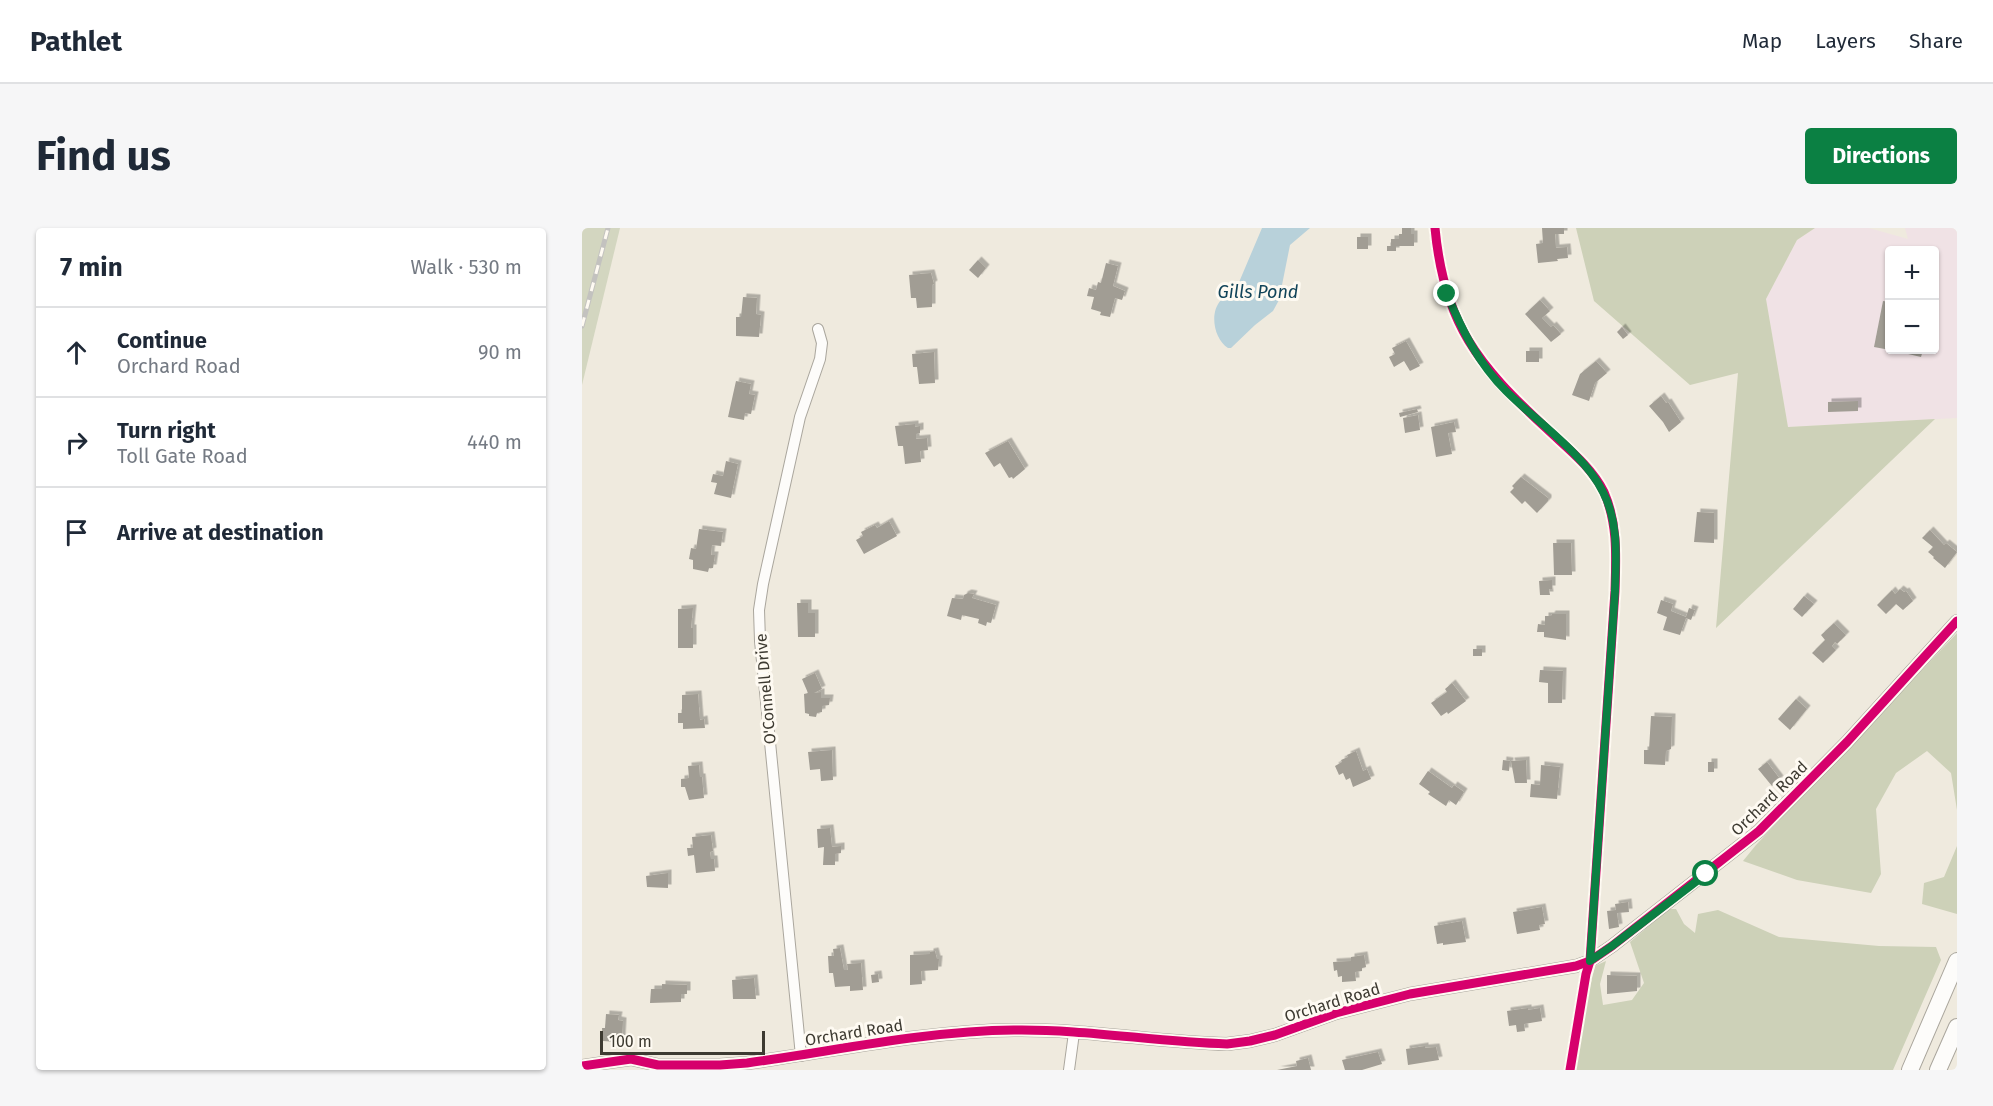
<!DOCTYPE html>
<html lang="en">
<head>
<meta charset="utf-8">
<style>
	:root { --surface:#fff; --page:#f6f6f7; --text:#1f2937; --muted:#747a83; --line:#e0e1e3; --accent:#0b8043 }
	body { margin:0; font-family:"Fira Sans",sans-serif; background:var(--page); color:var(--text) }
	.controls { position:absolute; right:18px; top:18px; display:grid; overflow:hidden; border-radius:6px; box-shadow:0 2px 4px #0004 }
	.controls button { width:54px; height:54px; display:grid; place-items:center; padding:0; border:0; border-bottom:2px solid var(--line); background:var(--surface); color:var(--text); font:30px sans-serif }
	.scale { position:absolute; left:18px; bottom:15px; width:165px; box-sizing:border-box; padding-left:6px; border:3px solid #3d3a31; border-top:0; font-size:16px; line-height:21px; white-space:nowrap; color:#3d3a31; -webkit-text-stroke:4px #fefaf2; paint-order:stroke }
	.stop { position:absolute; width:18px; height:18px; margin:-14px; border:4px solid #0b8043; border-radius:50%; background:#fff }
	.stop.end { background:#0b8043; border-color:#fff; box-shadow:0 2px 6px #0008 }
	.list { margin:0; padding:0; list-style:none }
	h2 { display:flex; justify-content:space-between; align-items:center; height:78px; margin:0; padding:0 24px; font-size:26px }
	h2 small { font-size:20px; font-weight:400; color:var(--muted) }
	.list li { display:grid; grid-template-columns:39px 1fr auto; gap:18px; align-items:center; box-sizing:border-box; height:90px; padding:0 24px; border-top:2px solid var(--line) }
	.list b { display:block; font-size:22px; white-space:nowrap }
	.list p { margin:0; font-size:20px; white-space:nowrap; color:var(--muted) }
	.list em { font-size:20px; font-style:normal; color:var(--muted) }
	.icon { flex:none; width:33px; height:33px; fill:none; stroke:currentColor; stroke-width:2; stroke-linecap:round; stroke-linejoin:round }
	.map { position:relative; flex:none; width:1375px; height:842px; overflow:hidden; border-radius:6px }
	header { display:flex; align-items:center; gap:36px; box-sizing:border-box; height:84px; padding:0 30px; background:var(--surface); border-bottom:2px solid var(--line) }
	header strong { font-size:28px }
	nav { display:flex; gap:33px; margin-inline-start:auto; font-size:21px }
	.intro { display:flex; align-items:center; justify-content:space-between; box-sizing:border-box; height:144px; padding:0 36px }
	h1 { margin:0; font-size:42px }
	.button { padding:15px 27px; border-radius:6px; background:var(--accent); color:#fff; font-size:21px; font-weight:700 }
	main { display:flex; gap:36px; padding:0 36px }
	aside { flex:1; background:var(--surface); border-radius:6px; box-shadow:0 2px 4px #0004 }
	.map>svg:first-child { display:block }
	.commercial { fill:#f0e2e5; fill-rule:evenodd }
	.green { fill:#d3d6c0 }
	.forest { fill:#cdd1b8 }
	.water { fill:#b8d1da }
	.building { fill:#a19d94; filter:url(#shadow) }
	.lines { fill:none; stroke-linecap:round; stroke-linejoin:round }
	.minor-casing { stroke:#aaa69d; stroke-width:12 }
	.tertiary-casing { stroke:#aaa69d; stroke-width:14 }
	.trunk-casing { stroke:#aaa69d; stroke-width:18 }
	.minor { stroke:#fdfcfa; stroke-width:10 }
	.tertiary { stroke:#fdfcfa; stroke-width:12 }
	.trunk { stroke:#fdfcfa; stroke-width:16 }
	.rail-casing { stroke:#c3c2bf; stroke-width:5 }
	.rail { stroke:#fefaf2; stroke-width:3; stroke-dasharray:9; stroke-linecap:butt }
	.cycleway-casing { stroke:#fefaf2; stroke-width:13 }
	.cycleway { stroke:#d6006c; stroke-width:9 }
	.route { stroke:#0b8043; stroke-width:8 }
	.labels { text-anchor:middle; stroke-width:6; stroke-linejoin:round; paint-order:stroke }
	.street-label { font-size:16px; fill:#3d3a31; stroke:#fefaf2 }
	.water-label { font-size:18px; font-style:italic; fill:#114459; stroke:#fefaf2 }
</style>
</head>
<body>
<header>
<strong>Pathlet</strong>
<nav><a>Map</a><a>Layers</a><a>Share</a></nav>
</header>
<div class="intro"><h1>Find us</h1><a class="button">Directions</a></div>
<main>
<aside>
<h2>7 min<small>Walk · 530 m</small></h2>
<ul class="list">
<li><svg class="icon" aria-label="ahead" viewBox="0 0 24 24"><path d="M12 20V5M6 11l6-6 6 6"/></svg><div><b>Continue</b><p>Orchard Road</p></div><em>90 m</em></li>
<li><svg class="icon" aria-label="right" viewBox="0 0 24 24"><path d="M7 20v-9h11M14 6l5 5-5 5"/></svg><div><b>Turn right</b><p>Toll Gate Road</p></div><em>440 m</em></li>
<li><svg class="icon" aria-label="arrive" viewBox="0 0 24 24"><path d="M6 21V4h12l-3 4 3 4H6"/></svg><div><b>Arrive at destination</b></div></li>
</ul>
</aside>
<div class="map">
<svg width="1375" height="842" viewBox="0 0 1375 842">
	<defs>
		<filter id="shadow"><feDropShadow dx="3.5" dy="-3.5" stdDeviation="0" flood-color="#0004"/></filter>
	</defs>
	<rect width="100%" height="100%" fill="#efeade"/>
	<!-- commercial -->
	<path class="commercial" d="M1233,0H1287L1326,11L1323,0H1375V190L1206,199L1184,71L1215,12ZM1308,22H1352V122H1308Z"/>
	<!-- green -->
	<path class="green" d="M0,0H38L0,157Z"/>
	<!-- forest -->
	<g class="forest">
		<path d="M994,0H1233L1215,12L1184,71L1206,199L1353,191L1134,400L1156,145L1108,157L1012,73Z"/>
		<path d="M1375,405V582L1369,545L1345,523L1314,545L1294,581L1299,646L1289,665L1215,652L1161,633L1174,617Z"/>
		<path d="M1375,618V686L1340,676L1342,655L1362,649Z"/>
		<path d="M1087,681H1094L1102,696L1113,705L1116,686L1136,682L1197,709L1297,718L1354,719L1359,732L1311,842H992C1000,807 1004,772 1013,738L1024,733L1018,756L1021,777L1050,772L1062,755L1048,714Z"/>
	</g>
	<!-- water -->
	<path class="water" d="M680,0H728L708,17L697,72L691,83L673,97L649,120H646C632,111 627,85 639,72C642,69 648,68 652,66Z"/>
	<!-- building -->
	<g class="building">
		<path d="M820,0H829V6H832V18H814V23H805V18H809V11H817V6H820Z"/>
		<path d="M960,0H982V6H973L974,20L985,19L986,30L975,31L976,33L956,35L954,16L961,15Z"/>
		<rect x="775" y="9" width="11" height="12"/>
		<path d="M396,32L404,40L396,50L387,42Z"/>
		<path d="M524,35L536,38L531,58L543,63L540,72L533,70L528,89L518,87L519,84L509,81L512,69L505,68L507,60L514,62L516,54L519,55Z"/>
		<path d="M349,45L352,56L350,57V79L335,80L334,70H329L327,47Z"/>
		<path d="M161,69L175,70L174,86L179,87L177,109L154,108V89H159Z"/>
		<path d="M958,72L968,83L960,90L969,99L971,97L979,106L969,114L943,86Z"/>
		<path d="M1301,73L1308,74V122L1292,119Z"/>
		<path d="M1040,99L1046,107L1041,111L1035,104Z"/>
		<path d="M824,113L838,138L828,143L822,133L812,139L807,129L813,126L810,120Z"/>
		<path d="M1309,122H1341L1339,129Z"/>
		<rect x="944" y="123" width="13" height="11"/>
		<path d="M352,124L353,155L337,156L335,139H331L330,126Z"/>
		<path d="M1014,133L1025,145L1013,155L1007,173L990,167L998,146Z"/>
		<path d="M154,153L169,156L167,166L173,167L169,186L163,185L162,192L146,189Z"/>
		<path d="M1079,168L1084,175L1086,174L1099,194L1087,204L1081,194L1067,178Z"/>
		<path d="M1276,173V183L1246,184V174Z"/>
		<path d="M835,181L836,184L818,189L817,185Z"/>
		<path d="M836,187L838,202L823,205L821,190Z"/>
		<path d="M872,194L874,204L866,205L870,226L854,229L849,199Z"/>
		<path d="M333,196V199L338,198V205L334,206V211L345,210L346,222L338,223L339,234L323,236L321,218H316L313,198Z"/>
		<path d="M426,213L443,241L431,251L430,249L427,250L418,235L412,239L403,225Z"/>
		<path d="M144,233L156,236L149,270L132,266L135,255L129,254L131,246L141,248Z"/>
		<path d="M939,249L966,270V273L955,285L943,273L940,276L928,264L932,260L930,258Z"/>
		<path d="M1115,284L1132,285V315L1112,314Z"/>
		<path d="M307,293L315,308L282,326L274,312L281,308L279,304L293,297L295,300Z"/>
		<path d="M117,301L141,304L139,318L130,317L129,327H133L131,340H127L126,344L111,341V332L107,331L109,320L114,321Z"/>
		<path d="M1348,302L1362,317L1364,315L1375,324L1363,340L1351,330L1352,329L1346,324L1351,319L1340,310Z"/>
		<path d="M971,315H989L990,347H972Z"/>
		<path d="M970,352V361H967L968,367H958L957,353Z"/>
		<path d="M1318,361L1322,364L1324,363L1331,373L1321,382L1314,376L1304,386L1295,377L1310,362L1313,366Z"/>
		<path d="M386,365L392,366L390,370L414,377L409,395L405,394L404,398L396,395L397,391L380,387L379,392L365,388L370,370L381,371L382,367Z"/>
		<path d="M1222,368L1232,376L1220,389L1211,381Z"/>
		<path d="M1079,372L1091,376L1089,383L1104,389L1107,380L1113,382L1109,392L1104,390L1098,407L1081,402L1085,389L1075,385Z"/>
		<path d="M215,375H226V385H233V409H216Z"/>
		<path d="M111,380L109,400H111V420H96V381Z"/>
		<path d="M970,386H984V412L962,409V404H955L956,396L963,397V388H969Z"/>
		<path d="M1252,395L1264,407L1255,416L1253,414L1250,418L1254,422L1241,435L1230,425L1243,412L1239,407Z"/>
		<rect x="891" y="421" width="9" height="7"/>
		<path d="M958,442L981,443L980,475H966V455L957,454Z"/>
		<path d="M233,445L240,461L232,465L239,464V470H248L247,477L240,478V484L235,485L234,489L227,488V486L223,485L222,466L226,465L220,451Z"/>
		<path d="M870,455L884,473L866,486L865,484L859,488L849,475L865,464L863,461Z"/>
		<path d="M116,466L118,492L122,491L123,500L101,501V495H96V485H100V467Z"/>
		<path d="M1214,471L1225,481L1208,502L1196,491Z"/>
		<path d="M1069,488L1090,489L1089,521L1084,523L1083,537L1062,536V522H1067Z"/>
		<path d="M250,522L251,552L239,553L238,541L228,542L226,524Z"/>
		<path d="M774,523L781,543L785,541L789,551L771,559L768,550L764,552L761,545L757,547L753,538L760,534L759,532L766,529L765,527Z"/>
		<path d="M921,532L928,533L927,543L920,542Z"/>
		<path d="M944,532L945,555H933L929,533Z"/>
		<rect x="1126" y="534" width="6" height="10"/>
		<path d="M1185,534L1198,551L1190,558L1176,541Z"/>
		<path d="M117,537L118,549H120L122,570L107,572L103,559H99V551L107,550L106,538Z"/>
		<path d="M959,537L978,539L975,571L948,569L949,556L958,557Z"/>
		<path d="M846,543L870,560L872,557L882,564L874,577L867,572L864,578L846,566L848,564L837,556Z"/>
		<path d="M248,600L250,619L259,618V625L253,626V637H241L242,619L236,620L235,601Z"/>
		<path d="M129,607L131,623L128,624L129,631H132L133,643L114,645L112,627L106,628L105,620H111L110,609Z"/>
		<path d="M86,645V660L65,659L64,648Z"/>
		<path d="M1046,674L1047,684L1035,685L1037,699L1027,701L1025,683L1034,682L1033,676Z"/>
		<path d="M960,679L963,696L957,697L958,702L935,706L931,684Z"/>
		<path d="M880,693L884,714L861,717V715L855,716L852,698Z"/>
		<path d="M258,720L262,742H266L265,736L279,735L281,762L268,763V758L253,759L251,745H247L246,728H252L251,721Z"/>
		<path d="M353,723L355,731H357L356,742L339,743L340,756L328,757V727L348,726V724Z"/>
		<path d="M782,727L784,739L780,740V743L773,744L774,753L760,754V748L756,749L755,742L752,743L751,734L769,733V729Z"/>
		<path d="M296,746L297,754L290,755L289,747Z"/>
		<path d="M1025,747L1055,748V763L1025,766Z"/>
		<path d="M172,750L174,771H151L150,752Z"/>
		<path d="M80,756L105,757V766H99V774L68,775L69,761H80Z"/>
		<path d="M946,780V782L958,780L960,793L942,796L943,803L935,804L934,797L927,798L925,783Z"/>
		<path d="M24,786L37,787L36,792L41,793L40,811H35V814L21,813L20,800H23Z"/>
		<path d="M843,818V820L854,819L857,832L826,837L824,821Z"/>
		<path d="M796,824L800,836L780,842H763L760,832Z"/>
		<path d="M726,830L729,842H695L715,838L714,833Z"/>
	</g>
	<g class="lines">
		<defs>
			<g id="minor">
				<path d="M853,0C862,96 896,137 964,200C985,220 1009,238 1022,264C1036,296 1034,329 1033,363L1008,733L1004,746L988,842"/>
				<path d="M219,828L178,413L177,382L181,356L218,189L238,131L240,115L236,101"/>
				<path d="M487,842L492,805"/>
			</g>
			<path id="tertiary" d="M0,838L49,831L76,837H138L165,835C253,823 342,803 432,802C503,801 574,814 645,816L668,813L693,807L754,785L828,766L994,738L1008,733L1030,718L1177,603L1265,514L1375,393"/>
			<g id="trunk">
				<path d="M1328,842L1375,733"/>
				<path d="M1356,842L1375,799"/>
			</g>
		</defs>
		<!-- minor casing -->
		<use href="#minor" class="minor-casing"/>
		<!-- tertiary casing -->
		<use href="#tertiary" class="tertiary-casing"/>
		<!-- trunk casing -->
		<use href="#trunk" class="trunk-casing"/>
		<!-- minor -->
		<use href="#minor" class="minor"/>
		<!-- tertiary -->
		<use href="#tertiary" class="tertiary"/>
		<!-- trunk -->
		<use href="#trunk" class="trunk"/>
		<defs>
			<path id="rail" d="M0,98L26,0"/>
		</defs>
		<!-- rail casing -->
		<use href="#rail" class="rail-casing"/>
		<!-- rail -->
		<use href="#rail" class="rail"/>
		<defs>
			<g id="cycleway">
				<path d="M853,0C862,96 896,137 964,200C985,220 1009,238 1022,264C1036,296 1034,329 1033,363L1008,733L1004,746L988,842"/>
				<path d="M0,838L49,831L76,837H138L165,835C253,823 342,803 432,802C503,801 574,814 645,816L668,813L693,807L754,785L828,766L994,738L1008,733L1030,718L1177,603L1265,514L1375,393"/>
			</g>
		</defs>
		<!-- cycleway casing -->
		<use href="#cycleway" class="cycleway-casing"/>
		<!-- cycleway -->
		<use href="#cycleway" class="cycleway"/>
	</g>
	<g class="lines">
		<!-- route -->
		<path class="route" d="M865,66C880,102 896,135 924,163C954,193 1003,227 1021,264C1037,295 1034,329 1033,363L1008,733L1030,718L1124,646"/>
	</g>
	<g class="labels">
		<!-- street labels -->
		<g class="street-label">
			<text transform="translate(183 461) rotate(-95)" y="6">O'Connell Drive</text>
			<text transform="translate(1187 570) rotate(-44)" y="6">Orchard Road</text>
			<text transform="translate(750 774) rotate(-17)" y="6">Orchard Road</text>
			<text transform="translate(272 804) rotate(-9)" y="6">Orchard Road</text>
		</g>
		<!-- water labels -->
		<g class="water-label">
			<text x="676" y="70">Gills Pond</text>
		</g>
	</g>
</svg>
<div class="controls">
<button>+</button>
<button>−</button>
</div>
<div class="scale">100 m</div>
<div class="stop" style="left:1124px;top:646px"></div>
<div class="stop end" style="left:865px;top:66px"></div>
</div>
</main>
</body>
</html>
